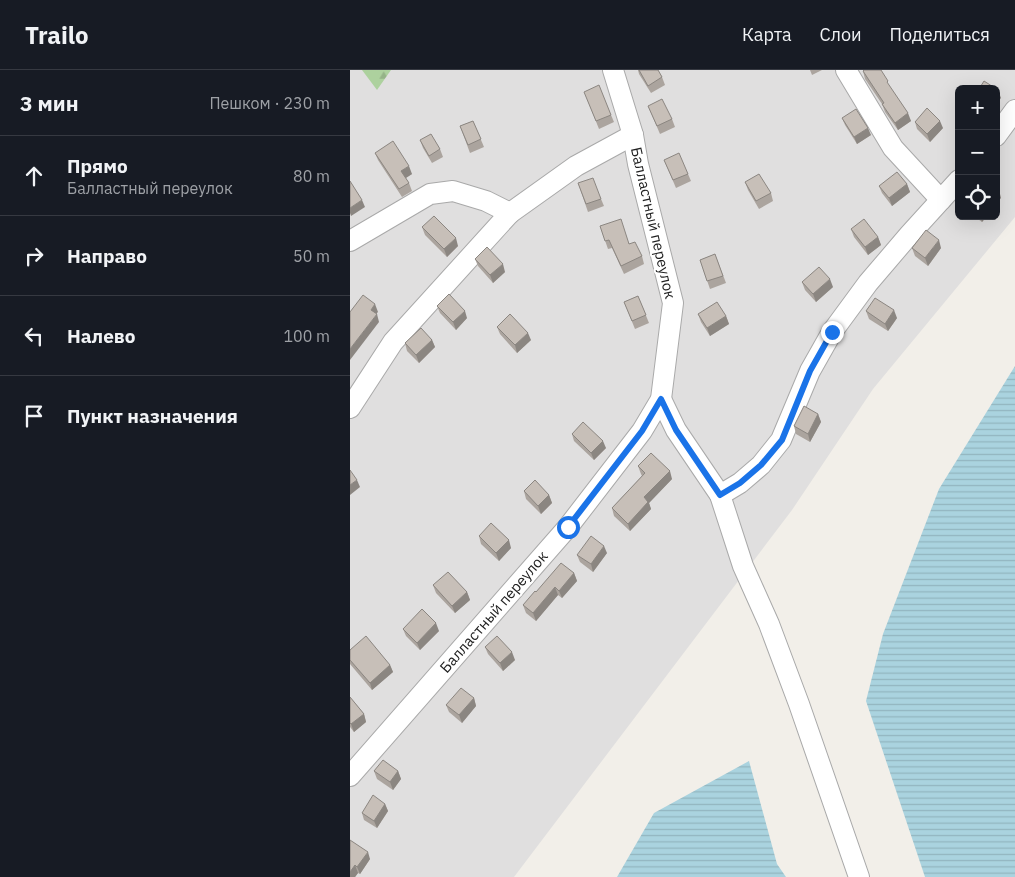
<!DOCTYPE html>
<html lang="ru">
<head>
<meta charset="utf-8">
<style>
	:root { --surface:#171b24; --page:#242831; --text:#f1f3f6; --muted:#9ea1a6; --line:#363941 }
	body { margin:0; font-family:"IBM Plex Sans",sans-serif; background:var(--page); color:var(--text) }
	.controls { position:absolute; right:15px; top:15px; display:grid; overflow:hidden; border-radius:8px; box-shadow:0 5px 20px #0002 }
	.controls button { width:45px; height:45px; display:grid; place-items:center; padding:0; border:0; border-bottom:1px solid var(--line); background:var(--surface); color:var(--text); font:25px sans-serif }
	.stop { position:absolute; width:15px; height:15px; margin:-11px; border:4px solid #1a73e8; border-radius:50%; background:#fff }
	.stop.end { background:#1a73e8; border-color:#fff; box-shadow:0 1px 5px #0008 }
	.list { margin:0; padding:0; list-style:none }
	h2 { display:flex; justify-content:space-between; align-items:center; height:65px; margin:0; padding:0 20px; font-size:21px }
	h2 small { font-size:16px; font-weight:400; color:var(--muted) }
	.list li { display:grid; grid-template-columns:32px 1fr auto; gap:15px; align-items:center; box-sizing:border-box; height:80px; padding:0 20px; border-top:1px solid var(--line) }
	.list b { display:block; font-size:19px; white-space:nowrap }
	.list p { margin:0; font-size:16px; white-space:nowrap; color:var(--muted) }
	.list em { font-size:16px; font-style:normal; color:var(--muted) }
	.icon { flex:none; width:28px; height:28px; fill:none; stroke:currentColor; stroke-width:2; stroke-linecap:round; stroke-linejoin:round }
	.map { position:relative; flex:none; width:665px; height:807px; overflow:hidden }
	header { display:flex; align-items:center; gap:30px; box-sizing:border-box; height:70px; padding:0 25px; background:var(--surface); border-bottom:1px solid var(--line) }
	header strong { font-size:24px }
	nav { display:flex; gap:28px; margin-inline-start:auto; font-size:18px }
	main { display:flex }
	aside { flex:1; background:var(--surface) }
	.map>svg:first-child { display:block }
	.residential { fill:#e0dfdf; fill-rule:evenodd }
	.forest { fill:url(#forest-firs) }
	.water { fill:url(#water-rules) }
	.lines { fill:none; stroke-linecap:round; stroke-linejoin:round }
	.minor-casing { stroke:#a9a9a9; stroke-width:22 }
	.minor { stroke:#fff; stroke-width:20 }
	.wall { fill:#aba49e }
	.shaded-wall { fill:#8b8681 }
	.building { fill:#c7bfb8; stroke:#8b8681 }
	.route { stroke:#1a73e8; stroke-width:6 }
	.labels { text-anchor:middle; stroke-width:4; stroke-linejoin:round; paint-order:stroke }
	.street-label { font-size:15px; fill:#222; stroke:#fff }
</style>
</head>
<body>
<header>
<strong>Trailo</strong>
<nav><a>Карта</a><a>Слои</a><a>Поделиться</a></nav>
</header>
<main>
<aside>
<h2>3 мин<small>Пешком · 230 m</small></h2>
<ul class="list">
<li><svg class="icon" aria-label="ahead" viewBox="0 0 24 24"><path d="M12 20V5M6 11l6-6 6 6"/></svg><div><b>Прямо</b><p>Балластный переулок</p></div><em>80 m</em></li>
<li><svg class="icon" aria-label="right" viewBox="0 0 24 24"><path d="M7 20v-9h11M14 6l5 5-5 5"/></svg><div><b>Направо</b></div><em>50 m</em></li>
<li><svg class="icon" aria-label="left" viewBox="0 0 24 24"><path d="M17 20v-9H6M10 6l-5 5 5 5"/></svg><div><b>Налево</b></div><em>100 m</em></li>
<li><svg class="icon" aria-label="arrive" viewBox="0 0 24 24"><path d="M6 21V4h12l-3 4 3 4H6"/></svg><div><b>Пункт назначения</b></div></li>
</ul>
</aside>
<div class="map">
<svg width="665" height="807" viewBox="0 0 665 807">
	<defs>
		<pattern id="forest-firs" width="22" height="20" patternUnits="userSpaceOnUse" patternTransform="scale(1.25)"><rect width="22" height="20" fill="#add19e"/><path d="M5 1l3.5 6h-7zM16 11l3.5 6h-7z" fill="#95b388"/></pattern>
		<pattern id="water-rules" width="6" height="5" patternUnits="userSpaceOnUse" patternTransform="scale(1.25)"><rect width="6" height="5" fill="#aad3df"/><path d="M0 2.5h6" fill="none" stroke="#92b5bf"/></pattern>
	</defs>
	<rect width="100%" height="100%" fill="#f2efe9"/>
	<!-- residential -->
	<path class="residential" d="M0,0H665V147L523,319L442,440L164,807H0ZM609,19H646V146H609Z"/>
	<!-- forest -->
	<path class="forest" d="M12,0H41L27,20Z"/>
	<!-- water -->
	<g class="water">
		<path d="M665,296V807H575L516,631L533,564L589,419Z"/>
		<path d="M399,691L427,794L436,807H267L304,743Z"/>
	</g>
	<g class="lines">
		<defs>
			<g id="minor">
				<path d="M496,0L543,78L591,130"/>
				<path d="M646,66L665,40"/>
				<path d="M0,171L80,124L103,121L136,131L160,143"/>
				<path d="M311,329L326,360L370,425L393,496L419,554L449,634L509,807"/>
				<path d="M0,338L43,272L160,143L226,96L283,65"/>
				<path d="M370,425L390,413L411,395L431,370L460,301L482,262L518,213L559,165L609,110"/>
				<path d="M0,706L218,457L292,361L311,329L323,233L288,94L283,65L263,0"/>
			</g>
		</defs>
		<!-- minor casing -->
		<use href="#minor" class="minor-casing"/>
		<!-- minor -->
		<use href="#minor" class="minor"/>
	</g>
	<!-- wall -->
	<g class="wall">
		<path d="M288,0H308L312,7L315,15L301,23L289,4Z"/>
		<path d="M460,0H472L462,5Z"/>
		<path d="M513,1L541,19L561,51L548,60L535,42L532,34L515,9Z"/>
		<path d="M237,29L261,45L264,52L249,59Z"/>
		<path d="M298,36L322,49L325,57L310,64Z"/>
		<path d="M492,48L521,65L507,74L495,55Z"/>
		<path d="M123,51L134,77L120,83L110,56Z"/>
		<path d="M565,52L593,58L580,72L567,59Z"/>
		<path d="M70,70L90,79L93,87L82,93L73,78Z"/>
		<path d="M25,83L62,104L56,108L59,113L62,121L52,127L28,90Z"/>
		<path d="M314,90L338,104L341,111L326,118Z"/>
		<path d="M395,112L421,123L423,131L409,139L398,120Z"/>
		<path d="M228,113L251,129L254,136L238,142Z"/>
		<path d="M557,114L560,122L542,136L532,123L529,116Z"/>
		<path d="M624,146H637L632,152Z"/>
		<path d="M250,156L280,174L292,186L294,194L274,204L262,178L258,179Z"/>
		<path d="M72,157L108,176L97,187L75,165Z"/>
		<path d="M501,159L528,167L531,175L518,185L504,167Z"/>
		<path d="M562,178H591L578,196L565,186Z"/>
		<path d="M365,184L376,213L360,219L350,190Z"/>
		<path d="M125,189L155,202L143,213L128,196Z"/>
		<path d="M452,212L483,217L466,232L455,220Z"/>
		<path d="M288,226L299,253L285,259L274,232Z"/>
		<path d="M87,236L117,248L106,260L90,243Z"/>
		<path d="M516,241L547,248L538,261L519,249Z"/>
		<path d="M348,244L376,246L379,254L360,266L351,252Z"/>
		<path d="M147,257L181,270L167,283L150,264Z"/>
		<path d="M82,270L85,277L69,293L57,281L55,273Z"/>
		<path d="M468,344L471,352L460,372L446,364L444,356Z"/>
		<path d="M222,364L256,378L244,390L224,371Z"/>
		<path d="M288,396L322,409L299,433L301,439L280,461L264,446L262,438L292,406L291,404Z"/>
		<path d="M174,421L199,425L202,433L191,444L176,429Z"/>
		<path d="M129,466L161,478L149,491L131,474Z"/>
		<path d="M257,483L243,502L230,492L227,485Z"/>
		<path d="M224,503L227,511L212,528L208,525L186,551L176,543L173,535L186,522Z"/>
		<path d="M83,515L117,522L120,530L105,543L86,523Z"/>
		<path d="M53,559L89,561L70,580L56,566Z"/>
		<path d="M135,577L165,590L153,601L138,584Z"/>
		<path d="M0,580L40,595L43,602L22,620L0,594Z"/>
		<path d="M0,627L14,644L16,652L4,662L0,657Z"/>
		<path d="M124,628L126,636L112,653L99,642L96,635Z"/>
		<path d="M24,701H48L51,709L43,720L27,709Z"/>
		<path d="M35,734L38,741L27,758L14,750L12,743Z"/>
		<path d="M0,770L20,789L10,804L8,803L5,807H0Z"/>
	</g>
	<!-- shaded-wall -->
	<g class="shaded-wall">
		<path d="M648,20L651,28L646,34V22Z"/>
		<path d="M558,43L561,51L548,60L545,53Z"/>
		<path d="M590,51L593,58L580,72L577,64Z"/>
		<path d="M518,58L521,65L507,74L504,67Z"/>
		<path d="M59,96L62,104L54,109L51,101Z"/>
		<path d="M557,114L560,122L542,136L539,128Z"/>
		<path d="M649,120L651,128L646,134V123Z"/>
		<path d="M12,130L15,137L1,146L0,143V138Z"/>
		<path d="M630,146H637L632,152Z"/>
		<path d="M528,167L531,175L518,185L515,177Z"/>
		<path d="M106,168L108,176L97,187L94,179Z"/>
		<path d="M589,170L591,178L578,196L575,188Z"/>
		<path d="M153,194L155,202L143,213L140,205Z"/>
		<path d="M480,209L483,217L466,232L463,224Z"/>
		<path d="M25,234L28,242L23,247L21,240Z"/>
		<path d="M544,240L547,248L538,261L535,254Z"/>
		<path d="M115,241L117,248L106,260L103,252Z"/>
		<path d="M27,244L29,252L0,290V279Z"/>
		<path d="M376,246L379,254L360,266L357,258Z"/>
		<path d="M178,263L181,270L167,283L165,275Z"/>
		<path d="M82,270L85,277L69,293L66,285Z"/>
		<path d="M468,344L471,352L460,372L458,364Z"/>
		<path d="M253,371L256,378L244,390L241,383Z"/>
		<path d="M320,401L322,409L299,433L301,439L280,461L278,454L294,427Z"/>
		<path d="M7,410L10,417L0,425V415Z"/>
		<path d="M199,425L202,433L191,444L188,436Z"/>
		<path d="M159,470L161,478L149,491L146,483Z"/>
		<path d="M254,476L257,483L243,502L241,494Z"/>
		<path d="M224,503L227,511L212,528L209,521Z"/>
		<path d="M205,517L208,525L186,551L183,543Z"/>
		<path d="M117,522L120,530L105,543L102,536Z"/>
		<path d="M86,553L89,561L70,580L67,573Z"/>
		<path d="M162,582L165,590L153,601L150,593Z"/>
		<path d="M40,595L43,602L22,620L20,613Z"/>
		<path d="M124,628L126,636L112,653L109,645Z"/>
		<path d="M14,644L16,652L4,662L1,654Z"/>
		<path d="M48,701L51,709L43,720L40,712Z"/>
		<path d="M35,734L38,741L27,758L24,751Z"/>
		<path d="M18,782L20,789L10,804L7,797Z"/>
		<path d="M5,795L8,803L5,807H0V802Z"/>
	</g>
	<!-- building -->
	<g class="building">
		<path d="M289,0H308L312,7L298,16Z"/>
		<path d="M514,0H531L538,11L537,12L558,43L545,53L532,34L534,33L513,1Z"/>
		<path d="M634,11L648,20L646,22V19H629Z"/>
		<path d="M249,15L261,45L246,51L234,22Z"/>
		<path d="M312,29L322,49L307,56L298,36Z"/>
		<path d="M577,38L590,51L577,64L565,52Z"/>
		<path d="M506,39L518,58L504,67L492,48Z"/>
		<path d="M123,51L131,69L118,75L110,56Z"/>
		<path d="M81,64L90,79L79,86L70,70Z"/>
		<path d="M43,71L59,96L51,101L59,113L49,119L25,83Z"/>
		<path d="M329,83L338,104L323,110L314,90Z"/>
		<path d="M547,102L557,114L539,128L529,116Z"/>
		<path d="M409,104L421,123L406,131L395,112Z"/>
		<path d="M243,108L251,129L236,134L228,113Z"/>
		<path d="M0,111L12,130L0,138Z"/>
		<path d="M84,146L106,168L94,179L72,157Z"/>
		<path d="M271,149L279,174L285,172L292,186L271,196L259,170L255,171L250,156Z"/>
		<path d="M514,149L528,167L515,177L501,159Z"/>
		<path d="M576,160L589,170L575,188L562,178Z"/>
		<path d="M137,177L153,194L140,205L125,189Z"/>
		<path d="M365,184L373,206L357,211L350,190Z"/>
		<path d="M469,197L480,209L463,224L452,212Z"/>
		<path d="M99,224L115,241L103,252L87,236Z"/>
		<path d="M13,225L25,234L21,240L27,244L0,279V242Z"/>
		<path d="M288,226L296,245L282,251L274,232Z"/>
		<path d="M525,228L544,240L535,254L516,241Z"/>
		<path d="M367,232L376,246L357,258L348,244Z"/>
		<path d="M160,244L178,263L165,275L147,257Z"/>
		<path d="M71,258L82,270L66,285L55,273Z"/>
		<path d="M454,336L468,344L458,364L444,356Z"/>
		<path d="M233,352L253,371L241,383L222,364Z"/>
		<path d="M301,383L320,401L294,427L298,432L278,454L262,438L295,403L288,396Z"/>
		<path d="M0,400L7,410L0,415Z"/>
		<path d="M185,410L199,425L188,436L174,421Z"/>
		<path d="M141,453L159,470L146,483L129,466Z"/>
		<path d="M241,466L254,476L241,494L227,485Z"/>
		<path d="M211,493L224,503L209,521L205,517L183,543L173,535L185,521L186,522Z"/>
		<path d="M98,502L117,522L102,536L83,515Z"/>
		<path d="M72,539L86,553L67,573L53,559Z"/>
		<path d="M16,566L40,595L20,613L0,590V580Z"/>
		<path d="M147,566L162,582L150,593L135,577Z"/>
		<path d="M111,618L124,628L109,645L96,635Z"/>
		<path d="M0,627L14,644L1,654L0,653Z"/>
		<path d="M33,690L48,701L40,712L24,701Z"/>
		<path d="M23,725L35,734L24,751L12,743Z"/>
		<path d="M0,770L18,782L7,797L5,795L0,802Z"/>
	</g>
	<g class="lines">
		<!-- route -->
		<path class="route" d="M218,457L292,361L311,329L326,360L370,425L390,413L411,395L432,370L460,301L482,262"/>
	</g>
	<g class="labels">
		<!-- street labels -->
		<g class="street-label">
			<text transform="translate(303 153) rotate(77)" y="5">Балластный переулок</text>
			<text transform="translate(144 542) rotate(-49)" y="5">Балластный переулок</text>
		</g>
	</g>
</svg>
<div class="controls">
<button>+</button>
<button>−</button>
<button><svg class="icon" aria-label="locate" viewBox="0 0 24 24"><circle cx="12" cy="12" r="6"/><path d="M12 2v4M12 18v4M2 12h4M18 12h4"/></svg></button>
</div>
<div class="stop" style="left:218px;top:457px"></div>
<div class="stop end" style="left:482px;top:262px"></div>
</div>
</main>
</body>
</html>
